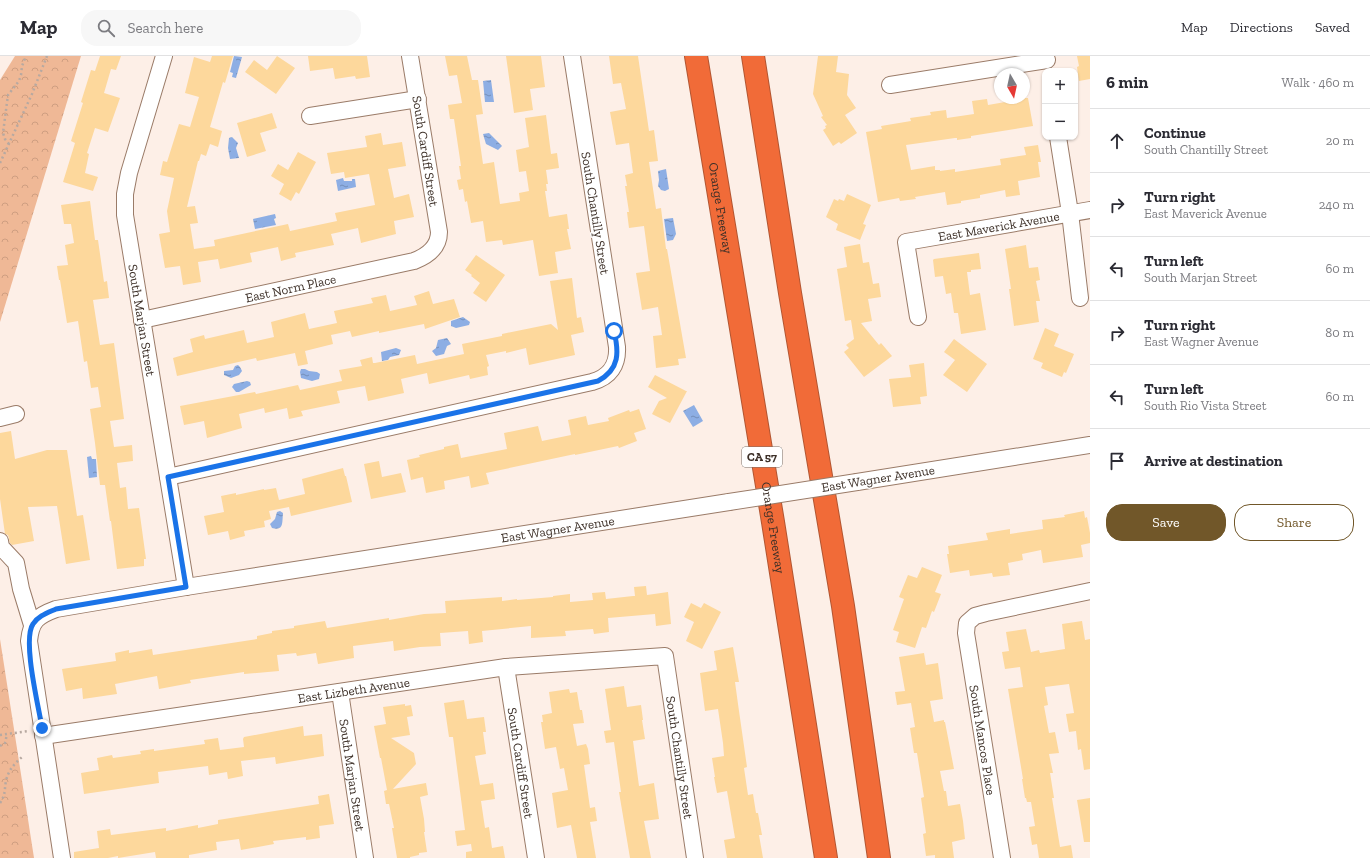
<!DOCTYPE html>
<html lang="en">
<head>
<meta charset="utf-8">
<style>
	:root { --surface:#fff; --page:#f7f7f7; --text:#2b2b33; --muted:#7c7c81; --line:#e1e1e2; --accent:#715729 }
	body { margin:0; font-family:"Zilla Slab",serif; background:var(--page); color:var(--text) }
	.controls { position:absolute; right:12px; top:12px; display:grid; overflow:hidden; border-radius:8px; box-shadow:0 1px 3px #0004 }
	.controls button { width:36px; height:36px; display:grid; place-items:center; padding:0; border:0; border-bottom:1px solid var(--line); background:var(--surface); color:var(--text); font:20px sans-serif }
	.compass { position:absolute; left:994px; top:12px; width:36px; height:36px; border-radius:50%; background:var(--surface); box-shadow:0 1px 3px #0004; rotate:171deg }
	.stop { position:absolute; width:12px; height:12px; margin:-9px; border:3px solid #1a73e8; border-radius:50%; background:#fff }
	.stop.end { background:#1a73e8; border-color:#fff; box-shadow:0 1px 4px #0008 }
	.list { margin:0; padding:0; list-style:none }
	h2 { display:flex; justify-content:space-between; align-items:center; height:52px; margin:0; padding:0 16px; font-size:17px }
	h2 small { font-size:13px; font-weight:400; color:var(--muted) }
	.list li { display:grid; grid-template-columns:26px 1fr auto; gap:12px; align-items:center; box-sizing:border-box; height:64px; padding:0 16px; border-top:1px solid var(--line) }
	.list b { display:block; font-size:15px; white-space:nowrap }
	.list p { margin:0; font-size:13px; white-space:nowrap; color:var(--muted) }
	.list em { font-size:13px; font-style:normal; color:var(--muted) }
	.actions { display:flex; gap:8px; padding:12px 16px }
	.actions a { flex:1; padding:9px 0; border:1px solid var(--accent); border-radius:16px; text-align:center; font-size:14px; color:var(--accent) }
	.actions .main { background:var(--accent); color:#fff }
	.icon { flex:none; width:22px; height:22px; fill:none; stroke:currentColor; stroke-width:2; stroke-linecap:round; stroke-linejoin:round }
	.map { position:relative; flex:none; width:1090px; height:802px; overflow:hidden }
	header { display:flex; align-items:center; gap:24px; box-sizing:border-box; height:56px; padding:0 20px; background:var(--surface); border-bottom:1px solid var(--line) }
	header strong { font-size:19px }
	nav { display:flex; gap:22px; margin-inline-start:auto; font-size:14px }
	.search { width:280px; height:36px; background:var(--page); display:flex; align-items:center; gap:10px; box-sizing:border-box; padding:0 14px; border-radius:16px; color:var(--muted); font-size:15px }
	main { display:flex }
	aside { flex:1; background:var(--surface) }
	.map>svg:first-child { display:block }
	.forest { fill:url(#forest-crowns) }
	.water { fill:url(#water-ripples) }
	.building { fill:#fdd89c }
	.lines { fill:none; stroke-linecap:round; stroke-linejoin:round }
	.minor-casing { stroke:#9a7b68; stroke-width:18 }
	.highway-casing { stroke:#b25632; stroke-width:24 }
	.path { stroke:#b7a9a1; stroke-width:2.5; stroke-dasharray:2 3; stroke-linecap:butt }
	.minor { stroke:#fff; stroke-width:16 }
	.highway { stroke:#f16b38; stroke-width:22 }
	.minor-bridge-casing { stroke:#9a7b68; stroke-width:18; stroke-linecap:butt }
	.minor-bridge { stroke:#fff; stroke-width:16 }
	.route { stroke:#1a73e8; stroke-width:5 }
	.labels { text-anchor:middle; stroke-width:3; stroke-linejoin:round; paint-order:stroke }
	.shield { fill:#fff; stroke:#776e68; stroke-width:1 }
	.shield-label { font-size:12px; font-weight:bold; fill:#3d3028 }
	.street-label { font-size:13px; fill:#3d3028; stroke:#fff }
</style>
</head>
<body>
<header>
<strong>Map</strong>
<div class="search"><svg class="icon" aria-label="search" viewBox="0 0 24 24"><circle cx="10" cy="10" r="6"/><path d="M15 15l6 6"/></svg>Search here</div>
<nav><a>Map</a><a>Directions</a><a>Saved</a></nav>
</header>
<main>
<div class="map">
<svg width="1090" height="802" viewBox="0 0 1090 802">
	<defs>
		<pattern id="forest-crowns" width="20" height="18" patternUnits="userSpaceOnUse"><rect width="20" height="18" fill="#efb896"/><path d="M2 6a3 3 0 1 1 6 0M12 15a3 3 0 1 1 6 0" fill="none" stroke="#ce9e81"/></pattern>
		<pattern id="water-ripples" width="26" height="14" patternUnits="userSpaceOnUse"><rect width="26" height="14" fill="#8daee4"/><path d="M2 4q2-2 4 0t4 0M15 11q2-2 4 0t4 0" fill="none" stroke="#748eb9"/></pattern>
	</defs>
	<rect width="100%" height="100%" fill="#fdefe7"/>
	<!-- forest -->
	<g class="forest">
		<path d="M15,0H81L0,266V24Z"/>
		<path d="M0,583L34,802H0Z"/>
	</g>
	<!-- water -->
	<g class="water">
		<path d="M234,0L242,1L236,22L232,21L233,17L230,16Z"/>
		<path d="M491,24L494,46H485L483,25Z"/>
		<path d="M489,77L502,90L498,94L486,88L483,78Z"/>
		<path d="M232,81L238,87L236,92L239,102L230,103L228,92L229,82Z"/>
		<path d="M666,113L669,133L665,135L661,134L658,130L659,124L658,115Z"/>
		<path d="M343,122L344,125H352V123H355L356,131L338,135L336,124Z"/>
		<path d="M275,158L276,162L274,163L276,169L255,173L253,163Z"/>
		<path d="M673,162L676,178L673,184L667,185L664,163Z"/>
		<path d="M463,261L470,266L469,269L456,272L451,270V265Z"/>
		<path d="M447,282L451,288L447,290L444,298L436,300L432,295L436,292L438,284Z"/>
		<path d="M396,292L401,294L399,299L390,301L388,304L382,305L381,296Z"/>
		<path d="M238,309L240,311L242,315L239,319L231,322L224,319V315L233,314L235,310Z"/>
		<path d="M301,313H305L309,315L317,316L320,318L319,323L312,325L301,322L300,316Z"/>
		<path d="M247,325L250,326L251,329L239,336H236L232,331L234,328Z"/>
		<path d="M694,349L703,365L693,371L683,355Z"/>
		<path d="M91,400L92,403H96L97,421L89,422L87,401Z"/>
		<path d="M280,455L283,457C282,467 284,475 272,472L270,468L275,463L277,456Z"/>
	</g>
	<!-- building -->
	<g class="building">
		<path d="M100,0H121L116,14L111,13L104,37L120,42L108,76L95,72L87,97L89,98L85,117L98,121L93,135L63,126L75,87L71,85L83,47L81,46L91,14L95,15Z"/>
		<path d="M212,0H233L225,27L223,26L210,71L222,75L218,91L210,88L206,100L201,98L199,105H198L187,151L195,150L198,167L190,168L194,193L215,190L214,184L288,168L290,175L337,165L335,157L375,149L369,118L345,122L344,116L331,118L327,97L367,91L365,80L381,77L383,89L402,86L406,110L388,113L394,142L409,138L414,161L394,165L396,178L361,187L358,172L331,178L334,189L295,197L296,201L281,205L278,191L250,197L252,206L220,213L218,203L198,206L201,226L183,229L180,210L165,212L159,178L170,176L167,155L174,122L160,119L163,105L167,106L179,68L190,71L199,41L185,37L194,1L210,6Z"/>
		<path d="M277,0L295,12L276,38L245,16L254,4L267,14Z"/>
		<path d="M308,0H367L370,21L356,23L355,20L335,23L333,12L310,15Z"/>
		<path d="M445,0H467L472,24H478L483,58L476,59L483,108L494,106L500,148L520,145L519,137L529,135L526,115L519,116L516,94L529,91L525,62L546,59L551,98L557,97L559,112L546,114L548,128H546L547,135H545L549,161L567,158L569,173H567L571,193L555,196L558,217L539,220L533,184L503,189L502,184L486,186L483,165L471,167L467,145L465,146L463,133L459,134L457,124L461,123L459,110H461L454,63H450L448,49L462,47L457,19L449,20Z"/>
		<path d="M506,0H541L545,31L530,33L533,54L514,57Z"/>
		<path d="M609,0H638L649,75L654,74L658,105L649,106L656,153L661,152L666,193H667L686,302L678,303L679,309L656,312L653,280L662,279L658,251L642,254L636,217L650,215L644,170L629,172L627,156H629L625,130H627L625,119L633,117L629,87L616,89L610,56L626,53L621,27L613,28Z"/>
		<path d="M818,0H838L836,16L849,18L847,39L856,52L845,59L857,77L841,88L839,86L833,90L823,74L826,72L825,70L827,69L821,61L823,60L813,38Z"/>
		<path d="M1077,0H1090V23L1079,25L1077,11L1079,10Z"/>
		<path d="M1010,42H1028L1033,70L971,80V82L957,84V82H955L906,89L911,114L935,110V114H940V115L955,113V116L1001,109L1000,103L1026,99L1024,91L1038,89L1041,106H1038L1040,121L1018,125L1020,139L1006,141L1005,134L980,139V142L961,145V147L947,149L945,136L915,141L916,143L900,145L899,142L878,146L866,76L882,73L881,70L911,65L910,62L931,59L930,56L946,54L947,62L974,58L972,45L987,43L988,49L1011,45Z"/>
		<path d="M272,57L277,72L260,77L266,95L247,101L237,67Z"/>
		<path d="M298,96L316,106L299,138L296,136L291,145L279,138L284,128L271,120L278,108L288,114Z"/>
		<path d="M847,138L871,149L863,168L866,169L860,184L836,174L838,168L826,161L834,143L838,145L839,143L844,145Z"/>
		<path d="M90,145L95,184H98L104,226L107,225L109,242L93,244L100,289L114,287L124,363L110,365L114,391L132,389L133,405L117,407L120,432L126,431L128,453L139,452L146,503H144V510L117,513L111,465H110L105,429H100L95,387L90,353L101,351L98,331L91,332L87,305L84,306L78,265L67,267L60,224H59L57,210L68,209L65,189L74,187L71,168H64L61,149Z"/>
		<path d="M860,188L863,207L869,206L873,228L879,227L881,241L868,243L872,265L861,267L879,289L881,287L892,300L864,321L844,296L849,292L846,289L854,283L851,264L845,265L837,213L847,211L844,191Z"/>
		<path d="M1026,189L1029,212L1038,211L1040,224L1036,225L1040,245H1036L1039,266L1014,270L1009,233H1011L1005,193Z"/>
		<path d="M979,197L981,213L971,214V216H967L970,239L980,237L986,274L961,278L958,257H954L951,237L946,238L943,220L935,221L933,204L934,203Z"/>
		<path d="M476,199L505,219L486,246L473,237L480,227L471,220L472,219L465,214Z"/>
		<path d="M572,222L577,262L581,261L584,276L571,279L575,299L529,309L526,292L506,297V295L486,299L489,310L487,311L488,319L470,323L469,319L429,328L427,317L401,323L404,337L368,345L365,330L337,335L340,347L301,355L303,360L289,363L287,352L265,357L264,352L239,358L242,372L207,382L204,365L184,369L180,350L255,336L256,338L298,329L300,334L342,325L339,314L362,310L360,304L372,301L373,307H375L415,299L417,308L464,298L462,288L502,280V278L551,268L558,274L550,225Z"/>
		<path d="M429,235L433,248L454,243L460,261L425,273L424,268L379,277V275L352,281L350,275L331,279L333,288L305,295L308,308L298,310L295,297L257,305L256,302L177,320L173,302L193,296L190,283L204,279L205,283L244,274L247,287L274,281L271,266L305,257L309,273L337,267L334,255L373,247L371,242L386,239L390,255L417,249L414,240Z"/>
		<path d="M1045,272L1059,278L1054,290L1074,298L1066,317L1064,316L1062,321L1041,312L1043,307L1033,303Z"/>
		<path d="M954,283L987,308L967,336L943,319L955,304L944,296Z"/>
		<path d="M924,307L927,340L920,341L921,348L893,351L889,323L911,321L909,309Z"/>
		<path d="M655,319L686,335H687L670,367L652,358L659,345L667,342L648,331Z"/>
		<path d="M639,353L646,373L634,377L637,385L619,392L618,390L575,399V398L486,417L489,428L471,432L469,420L444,425L445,433L426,437L423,421L411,424L407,404L420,401L419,399L444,393V391L458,388L461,402L507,393L504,377L538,370L542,385L571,379L568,364L586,360L588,369L609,365L608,362L629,354L630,356Z"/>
		<path d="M11,375L15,403L47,394H67L77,460L83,459L90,504L66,508L57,450L28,451L34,485L12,489L10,487L8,479L5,478L0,443V377Z"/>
		<path d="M379,405L382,421L401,417L406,436L371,443L364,408Z"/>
		<path d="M343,412L345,420H346L352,446L291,460L289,451L269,455L271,463L264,465L265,471L244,475L245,480L230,484L228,475L208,479L204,460L224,456L221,440L236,437V439L264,433V434L276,432L279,444L305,438L302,423Z"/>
		<path d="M1084,455L1085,462L1087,461L1090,477V487L1081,489L1083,501L1043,507L1041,494L1022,498L1023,504L1008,507L1010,519L993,521L992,517L970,520L969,514L950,517L947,498H949L948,490L988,484L986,477L1010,473V478L1043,473L1042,464L1065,461L1064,459Z"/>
		<path d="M922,511L942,519L935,536L941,538L934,556L932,555L926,572L922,571L915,592L896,586L899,576L893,574L904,543L899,541L908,519L917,522Z"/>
		<path d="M646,530L647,539L668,536L671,568L656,570L655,558L608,562L609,576L594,578L593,573L565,575L566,580L531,582V570L482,575L483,586L469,588L468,575L440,577L441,590L420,591L394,595L393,585L353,590L354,602L318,608L316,597L297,600L296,597L277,599L279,615L244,618V616L190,624L191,627L159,633L157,620L115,628L117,638L83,643L82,632L66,635L62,613L116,605L115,597L129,594V597L152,593L153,599L257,583V580L272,577V575L294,572V570L325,565L327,572L389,562V564L424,558L446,557L445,545L502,541V545L517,543V544L553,541V540L570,538V546L593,544L592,537L605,536L606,543L633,540H635L634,531Z"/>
		<path d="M691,547L701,552L704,547L721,556L702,593L686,585L694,566L684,561Z"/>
		<path d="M1082,565L1085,584L1090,583V713L1084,714L1081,693L1078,694L1076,675L1069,676L1066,658L1074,657L1069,628L1045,631L1048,649L1044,650L1049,677L1055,676L1059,697L1049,698L1053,717H1050L1054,742H1052L1060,791L1071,789L1073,802H1039L1037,788L1032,789L1029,771L1035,770L1031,746H1027L1026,742H1025L1022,723H1023L1008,633L1023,631L1020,611L1005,613L1002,596L1009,595L1006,576L1026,573L1031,596L1039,594L1040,597L1065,593L1062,568Z"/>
		<path d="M733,591L739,626H735L738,648L747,711L744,712L748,739L753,738L756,757H758L762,779H759L763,802H727L724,784L735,782L727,735L717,737L714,721H715L712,702L724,700L723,687L718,653L705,655L700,617L717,614L714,595Z"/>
		<path d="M924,597L926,609L938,607L943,643L930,645L934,666L944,664V666H945L954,713L940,715L944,735H946L948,750L960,748L963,765L965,783L952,786L954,802H935V799L926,800L923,778L926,777L921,742L924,741L917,697H914L910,672L915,671L911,647L897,649L895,636L905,635L899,601Z"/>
		<path d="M624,630L627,651L641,649L643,664H642L645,683L633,685L639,730L654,727L659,763L644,765L651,802H630L619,736H621L614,686L606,687L604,675L611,674L605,633Z"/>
		<path d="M569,633L570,637L577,636L580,654H582L584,667L573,668L577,690L586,688L588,693L590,708L584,709L590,752L595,751L597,765L590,766L596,802H577L571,769L557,772L552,737L568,734L564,712L560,713L556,691L545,693L541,666H543L542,659L552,657L549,636Z"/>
		<path d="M464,644L467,663L484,661L486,676H483L486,698L475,700L480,729L493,727L495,743L481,745L485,772L489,771L492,792L503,790L505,802H466V796L472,795L471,788L457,790L455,775L465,774L453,681H449L444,647Z"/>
		<path d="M405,648V650L411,649L413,660L407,661L410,679L391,682L414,697L416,708L393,733L426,727L428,739L420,741L424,763L425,776H424L427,796L419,797V799L410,801V802H397L392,772H394L389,748H386L384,735L387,734L381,702H380L374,670L386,668L383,651Z"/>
		<path d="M303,670L304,680L322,678L324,700L276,708L275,701L241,705L243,720L228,723L227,716L209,719L208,710L158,716L159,727L84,738L81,717L99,714L97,702L112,699L113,702L141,698L140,695L154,693V695L205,688L204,684L218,682L220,694L244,691L243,683L244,681Z"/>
		<path d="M329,738L334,768L319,770L320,782L306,784V781L273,785L274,788L241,794L239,783L216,786L217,794L189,799V802H156L155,796L118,802V800L108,802H74V796L99,792L97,775L110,773L111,779L166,772V775L198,769V772L218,768V764L319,748L318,740Z"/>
		<path d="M1090,742V786H1084L1077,744Z"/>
	</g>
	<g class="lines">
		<defs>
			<g id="minor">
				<path id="s1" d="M164,0L129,117L125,138V159L186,531"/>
				<path d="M890,29L1047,4"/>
				<path d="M310,60L418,43"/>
				<path d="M1058,81L1070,157L1080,242"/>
				<path id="s2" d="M918,261L906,186L1090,154"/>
				<path id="s3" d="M142,264L414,205C427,200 439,192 439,176L410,0"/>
				<path d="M0,362L16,358"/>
				<path d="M168,421L592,326C610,321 618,309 617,291L572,0"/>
				<path d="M857,426L1090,389"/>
				<path d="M0,485L1,491L16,507L21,533L32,569"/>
				<path id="s4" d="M506,611L536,802"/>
				<path id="s5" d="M340,636L365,802"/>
				<path id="s6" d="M43,680L506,611L665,600L695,802"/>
				<path id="s7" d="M62,802L29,585C31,565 37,560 56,553L186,531L729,446"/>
				<path d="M1002,802L966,577L967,567L975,560L986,557L1090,535"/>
			</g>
			<g id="highway">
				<path id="s8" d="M696,0L773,466L826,802"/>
				<path d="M753,0L790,237L843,550L879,802"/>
			</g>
		</defs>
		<!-- minor casing -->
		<use href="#minor" class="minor-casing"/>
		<!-- highway casing -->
		<use href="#highway" class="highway-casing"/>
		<!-- path -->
		<g class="path">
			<path d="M9,88L5,83L3,77L8,39L19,25L21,19L22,10L26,0"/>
			<path d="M0,107L32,38L47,0"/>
			<path d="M0,679L29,675"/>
			<path d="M0,690L5,687L7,678"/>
			<path d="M0,747C6,738 4,735 6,725C8,715 14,708 22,701"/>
		</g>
		<!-- minor -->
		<use href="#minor" class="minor"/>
		<!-- highway -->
		<use href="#highway" class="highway"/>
		<defs>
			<path id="minor-bridge" d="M729,446L857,426"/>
		</defs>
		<!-- minor-bridge casing -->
		<use href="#minor-bridge" class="minor-bridge-casing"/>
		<!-- minor-bridge -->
		<use href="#minor-bridge" class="minor-bridge"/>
	</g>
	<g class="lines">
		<!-- route -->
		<path class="route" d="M42,672C39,652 22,584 33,568C38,560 47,557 56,553L186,531L168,421L598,325C620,313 619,296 614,275"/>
	</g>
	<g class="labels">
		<!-- shield labels -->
		<rect class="shield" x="742" y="391" width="40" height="20" rx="3"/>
		<g class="shield-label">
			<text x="762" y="405">CA 57</text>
		</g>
		<!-- street labels -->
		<g class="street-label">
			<text transform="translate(426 95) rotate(81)" y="5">South Cardiff Street</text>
			<text dy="5" stroke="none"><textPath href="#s8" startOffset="154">Orange Freeway</textPath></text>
			<text transform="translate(596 157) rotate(81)" y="5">South Chantilly Street</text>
			<text dy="5" stroke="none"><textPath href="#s2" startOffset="170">East Maverick Avenue</textPath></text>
			<text dy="5" stroke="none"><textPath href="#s3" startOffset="152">East Norm Place</textPath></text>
			<text dy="5" stroke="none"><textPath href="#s1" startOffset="271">South Marjan Street</textPath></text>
			<text transform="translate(878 422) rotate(-9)" y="5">East Wagner Avenue</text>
			<text dy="5" stroke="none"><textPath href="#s8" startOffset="478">Orange Freeway</textPath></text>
			<text dy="5" stroke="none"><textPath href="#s7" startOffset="773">East Wagner Avenue</textPath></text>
			<text dy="5" stroke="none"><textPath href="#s6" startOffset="314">East Lizbeth Avenue</textPath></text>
			<text transform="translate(983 684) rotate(81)" y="5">South Mancos Place</text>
			<text dy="5" stroke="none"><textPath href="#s6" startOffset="730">South Chantilly Street</textPath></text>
			<text dy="5" stroke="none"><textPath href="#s4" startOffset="97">South Cardiff Street</textPath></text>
			<text dy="5" stroke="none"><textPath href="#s5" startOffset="84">South Marjan Street</textPath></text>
		</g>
	</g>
</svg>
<div class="controls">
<button>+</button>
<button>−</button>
</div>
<svg class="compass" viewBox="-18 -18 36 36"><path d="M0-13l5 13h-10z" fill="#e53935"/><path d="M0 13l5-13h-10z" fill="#7c7c81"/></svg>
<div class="stop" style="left:614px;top:275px"></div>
<div class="stop end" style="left:42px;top:672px"></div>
</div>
<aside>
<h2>6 min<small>Walk · 460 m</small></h2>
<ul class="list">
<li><svg class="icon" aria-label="ahead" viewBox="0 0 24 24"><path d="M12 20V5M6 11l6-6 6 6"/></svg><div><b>Continue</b><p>South Chantilly Street</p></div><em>20 m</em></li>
<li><svg class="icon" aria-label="right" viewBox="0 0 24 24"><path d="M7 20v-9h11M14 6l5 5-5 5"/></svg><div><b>Turn right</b><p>East Maverick Avenue</p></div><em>240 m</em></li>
<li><svg class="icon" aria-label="left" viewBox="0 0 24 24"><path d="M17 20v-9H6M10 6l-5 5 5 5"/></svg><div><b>Turn left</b><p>South Marjan Street</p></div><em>60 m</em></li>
<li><svg class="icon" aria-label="right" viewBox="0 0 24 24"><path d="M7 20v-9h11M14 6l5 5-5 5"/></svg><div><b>Turn right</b><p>East Wagner Avenue</p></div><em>80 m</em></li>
<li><svg class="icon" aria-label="left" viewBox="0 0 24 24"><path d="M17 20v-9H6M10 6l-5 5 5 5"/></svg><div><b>Turn left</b><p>South Rio Vista Street</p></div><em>60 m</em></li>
<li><svg class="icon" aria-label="arrive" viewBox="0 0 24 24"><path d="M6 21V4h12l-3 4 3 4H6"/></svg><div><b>Arrive at destination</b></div></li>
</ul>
<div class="actions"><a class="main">Save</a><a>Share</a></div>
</aside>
</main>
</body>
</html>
